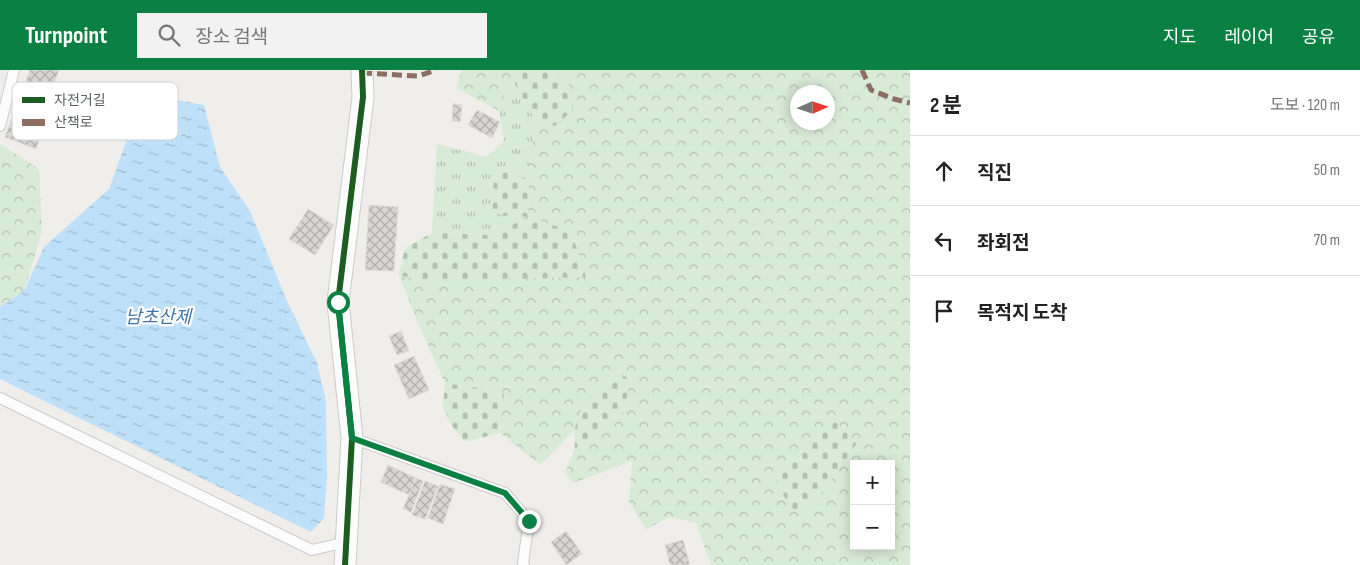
<!DOCTYPE html>
<html lang="ko">
<head>
<meta charset="utf-8">
<style>
	:root { --surface:#fff; --page:#f2f2f2; --text:#222; --muted:#767676; --line:#e0e0e0; --accent:#0b8043 }
	body { margin:0; font-family:"Sofia Sans Condensed","Noto Sans KR",sans-serif; background:var(--page); color:var(--text) }
	.controls { position:absolute; right:15px; bottom:15px; display:grid; overflow:hidden; border-radius:0px; box-shadow:0 2px 12px #0003 }
	.controls button { width:45px; height:45px; display:grid; place-items:center; padding:0; border:0; border-bottom:1px solid var(--line); background:var(--surface); color:var(--text); font:25px sans-serif }
	.compass { position:absolute; left:790px; top:15px; width:45px; height:45px; border-radius:50%; background:var(--surface); box-shadow:0 2px 12px #0003; rotate:87deg }
	.stop { position:absolute; width:15px; height:15px; margin:-11px; border:4px solid #0b8043; border-radius:50%; background:#fff }
	.stop.end { background:#0b8043; border-color:#fff; box-shadow:0 1px 5px #0008 }
	.list { margin:0; padding:0; list-style:none }
	h2 { display:flex; justify-content:space-between; align-items:center; height:65px; margin:0; padding:0 20px; font-size:21px }
	h2 small { font-size:16px; font-weight:400; color:var(--muted) }
	.list li { display:grid; grid-template-columns:32px 1fr auto; gap:15px; align-items:center; box-sizing:border-box; height:70px; padding:0 20px; border-top:1px solid var(--line) }
	.list b { display:block; font-size:19px; white-space:nowrap }
	.list em { font-size:16px; font-style:normal; color:var(--muted) }
	.icon { flex:none; width:28px; height:28px; fill:none; stroke:currentColor; stroke-width:2; stroke-linecap:round; stroke-linejoin:round }
	.map { position:relative; flex:none; width:910px; height:495px; overflow:hidden }
	header { display:flex; align-items:center; gap:30px; box-sizing:border-box; height:70px; padding:0 25px; background:var(--accent); color:#fff }
	header strong { font-size:24px }
	nav { display:flex; gap:28px; margin-inline-start:auto; font-size:18px }
	.search { width:350px; height:45px; background:var(--page); display:flex; align-items:center; gap:12px; box-sizing:border-box; padding:0 18px; border-radius:0px; color:var(--muted); font-size:19px }
	main { display:flex }
	aside { flex:1; background:var(--surface) }
	.map>svg:first-child { display:block }
	.grass { fill:url(#grass-tufts) }
	.forest { fill:url(#forest-crowns); fill-rule:evenodd }
	.cemetery { fill:url(#cemetery-stones) }
	.water { fill:url(#water-ripples) }
	.building { fill:url(#building-cross-hatch); stroke:#deddd9 }
	.lines { fill:none; stroke-linecap:round; stroke-linejoin:round }
	.service-casing { stroke:#cbcccc; stroke-width:12 }
	.minor-casing { stroke:#cbcccc; stroke-width:23 }
	.service { stroke:#fdfcfc; stroke-width:10 }
	.minor { stroke:#fdfcfc; stroke-width:21 }
	.quiet { stroke:#8d6e63; stroke-width:5; stroke-dasharray:10 5; stroke-linecap:butt }
	.cycleway-casing { stroke:#fff; stroke-width:9 }
	.cycleway { stroke:#1b5e20; stroke-width:6 }
	.route { stroke:#0b8043; stroke-width:6 }
	.labels { text-anchor:middle; stroke-width:4.5; stroke-linejoin:round; paint-order:stroke }
	.water-label { font-size:18px; font-style:italic; fill:#4174aa; stroke:#fff }
	.key { fill:#fff; stroke:#cfd0d2; stroke-width:1 }
	.key-label { font-size:14px; fill:#5f6368 }
</style>
</head>
<body>
<header>
<strong>Turnpoint</strong>
<div class="search"><svg class="icon" aria-label="search" viewBox="0 0 24 24"><circle cx="10" cy="10" r="6"/><path d="M15 15l6 6"/></svg>장소 검색</div>
<nav><a>지도</a><a>레이어</a><a>공유</a></nav>
</header>
<main>
<div class="map">
<svg width="910" height="495" viewBox="0 0 910 495">
	<defs>
		<pattern id="grass-tufts" width="24" height="20" patternUnits="userSpaceOnUse" patternTransform="scale(1.25)"><rect width="24" height="20" fill="#d8ebd6"/><path d="M3 7l-1-3M5 7V3M7 7l1-3M15 17l-1-3M17 17v-4M19 17l1-3" fill="none" stroke="#b2c2b1"/></pattern>
		<pattern id="forest-crowns" width="20" height="18" patternUnits="userSpaceOnUse" patternTransform="scale(1.25)"><rect width="20" height="18" fill="#d8ebd6"/><path d="M2 6a3 3 0 1 1 6 0M12 15a3 3 0 1 1 6 0" fill="none" stroke="#b2c2b1"/></pattern>
		<pattern id="cemetery-stones" width="16" height="16" patternUnits="userSpaceOnUse" patternTransform="scale(1.25)"><rect width="16" height="16" fill="#d8ebd6"/><path d="M2 7V4a2 2 0 0 1 4 0v3zM10 15v-3a2 2 0 0 1 4 0v3z" fill="#b2c2b1"/></pattern>
		<pattern id="water-ripples" width="26" height="14" patternUnits="userSpaceOnUse" patternTransform="scale(1.25)"><rect width="26" height="14" fill="#bfe0f9"/><path d="M2 4q2-2 4 0t4 0M15 11q2-2 4 0t4 0" fill="none" stroke="#9eb9cd"/></pattern>
		<pattern id="building-cross-hatch" width="8" height="8" patternUnits="userSpaceOnUse" patternTransform="scale(1.25)"><rect width="8" height="8" fill="#d6d5d3"/><path d="M0 0l8 8M0 8l8-8" fill="none" stroke="#b1b0af"/></pattern>
	</defs>
	<rect width="100%" height="100%" fill="#efeeea"/>
	<!-- grass -->
	<path class="grass" d="M511,7L536,51L529,83V111L511,99L494,107L492,141L509,146L528,147L494,165L432,163L437,74L486,87L504,71L499,41Z"/>
	<!-- forest -->
	<g class="forest">
		<path d="M461,0H510L511,7L499,41L457,18Z"/>
		<path d="M555,0H910V495H711L696,453L670,447L646,459L629,431L632,391L573,413L565,403L575,379L624,343L630,309L616,301L582,339L574,360L541,395L500,363L504,322L445,313L417,251L399,205L432,212L528,147L529,83L536,51L555,56L572,19ZM798,22H828V52H798ZM854,394H891V476H854Z"/>
		<path d="M0,74L39,99L42,162L24,221L0,237Z"/>
	</g>
	<!-- cemetery -->
	<g class="cemetery">
		<path d="M510,0H555L572,19L573,40L555,56L536,51L511,7Z"/>
		<path d="M511,99L529,111L528,147L571,161L586,207L432,212L399,205L405,178L432,163L494,165L527,147L508,146L492,142L494,107Z"/>
		<path d="M615,301L630,309L624,343L575,379L574,360L582,339Z"/>
		<path d="M445,313L504,322L500,363L465,372L452,356L443,337Z"/>
		<path d="M834,350L857,373L834,407L805,441L790,440L776,407Z"/>
	</g>
	<!-- water -->
	<path class="water" d="M143,24L204,35L220,97L250,141L287,231L317,293L326,331L327,407L324,448L311,462L0,309V237L24,221L44,177L109,119Z"/>
	<!-- building -->
	<g class="building">
		<path d="M30,0H59L50,24L55,27L36,79L5,67Z"/>
		<path d="M453,34L462,35L460,52L452,51Z"/>
		<path d="M477,40L500,52L492,68L468,55Z"/>
		<path d="M369,135L398,137L394,201L365,200Z"/>
		<path d="M308,139L334,155L315,185L289,169Z"/>
		<path d="M401,261L409,281L397,285L389,266Z"/>
		<path d="M414,286L429,320L409,329L394,295Z"/>
		<path d="M388,395L416,408L409,425L381,412Z"/>
		<path d="M416,408L423,411L411,442L403,439Z"/>
		<path d="M425,411L438,416L425,449L412,445Z"/>
		<path d="M440,414L455,419L443,454L428,448Z"/>
		<path d="M566,461L582,484L566,495L551,472Z"/>
		<path d="M683,470L690,495H670L665,475Z"/>
	</g>
	<g class="lines">
		<defs>
			<g id="service">
				<path d="M0,56L14,0"/>
				<path d="M0,328L312,480L346,472"/>
				<path d="M352,368L505,423L529,451L523,493L524,495"/>
			</g>
			<path id="minor" d="M345,495L352,368L338,232L363,27L362,0"/>
		</defs>
		<!-- service casing -->
		<use href="#service" class="service-casing"/>
		<!-- minor casing -->
		<use href="#minor" class="minor-casing"/>
		<!-- service -->
		<use href="#service" class="service"/>
		<!-- minor -->
		<use href="#minor" class="minor"/>
		<!-- quiet -->
		<g class="quiet">
			<path d="M862,0L871,20L894,29L910,33"/>
			<path d="M362,3L418,6L436,0"/>
		</g>
		<defs>
			<path id="cycleway" d="M345,495L352,368L338,232L363,27L362,0"/>
		</defs>
		<!-- cycleway casing -->
		<use href="#cycleway" class="cycleway-casing"/>
		<!-- cycleway -->
		<use href="#cycleway" class="cycleway"/>
	</g>
	<g class="lines">
		<!-- route -->
		<path class="route" d="M338,232L352,368L505,423L529,451"/>
	</g>
	<g class="labels">
		<!-- water labels -->
		<g class="water-label">
			<text x="158" y="253">남초산제</text>
		</g>
	</g>
	<!-- legend -->
	<rect x="12" y="12" width="166" height="58" rx="8" class="key"/>
	<rect x="22" y="27" width="23" height="6" fill="#1b5e20"/>
	<rect x="22" y="49" width="23" height="7" fill="#8d6e63"/>
	<g class="key-label">
		<text x="54" y="35">자전거길</text>
		<text x="54" y="57">산책로</text>
	</g>
</svg>
<div class="controls">
<button>+</button>
<button>−</button>
</div>
<svg class="compass" viewBox="-18 -18 36 36"><path d="M0-13l5 13h-10z" fill="#e53935"/><path d="M0 13l5-13h-10z" fill="#767676"/></svg>
<div class="stop" style="left:338px;top:232px"></div>
<div class="stop end" style="left:529px;top:451px"></div>
</div>
<aside>
<h2>2 분<small>도보 · 120 m</small></h2>
<ul class="list">
<li><svg class="icon" aria-label="ahead" viewBox="0 0 24 24"><path d="M12 20V5M6 11l6-6 6 6"/></svg><div><b>직진</b></div><em>50 m</em></li>
<li><svg class="icon" aria-label="left" viewBox="0 0 24 24"><path d="M17 20v-9H6M10 6l-5 5 5 5"/></svg><div><b>좌회전</b></div><em>70 m</em></li>
<li><svg class="icon" aria-label="arrive" viewBox="0 0 24 24"><path d="M6 21V4h12l-3 4 3 4H6"/></svg><div><b>목적지 도착</b></div></li>
</ul>
</aside>
</main>
</body>
</html>
